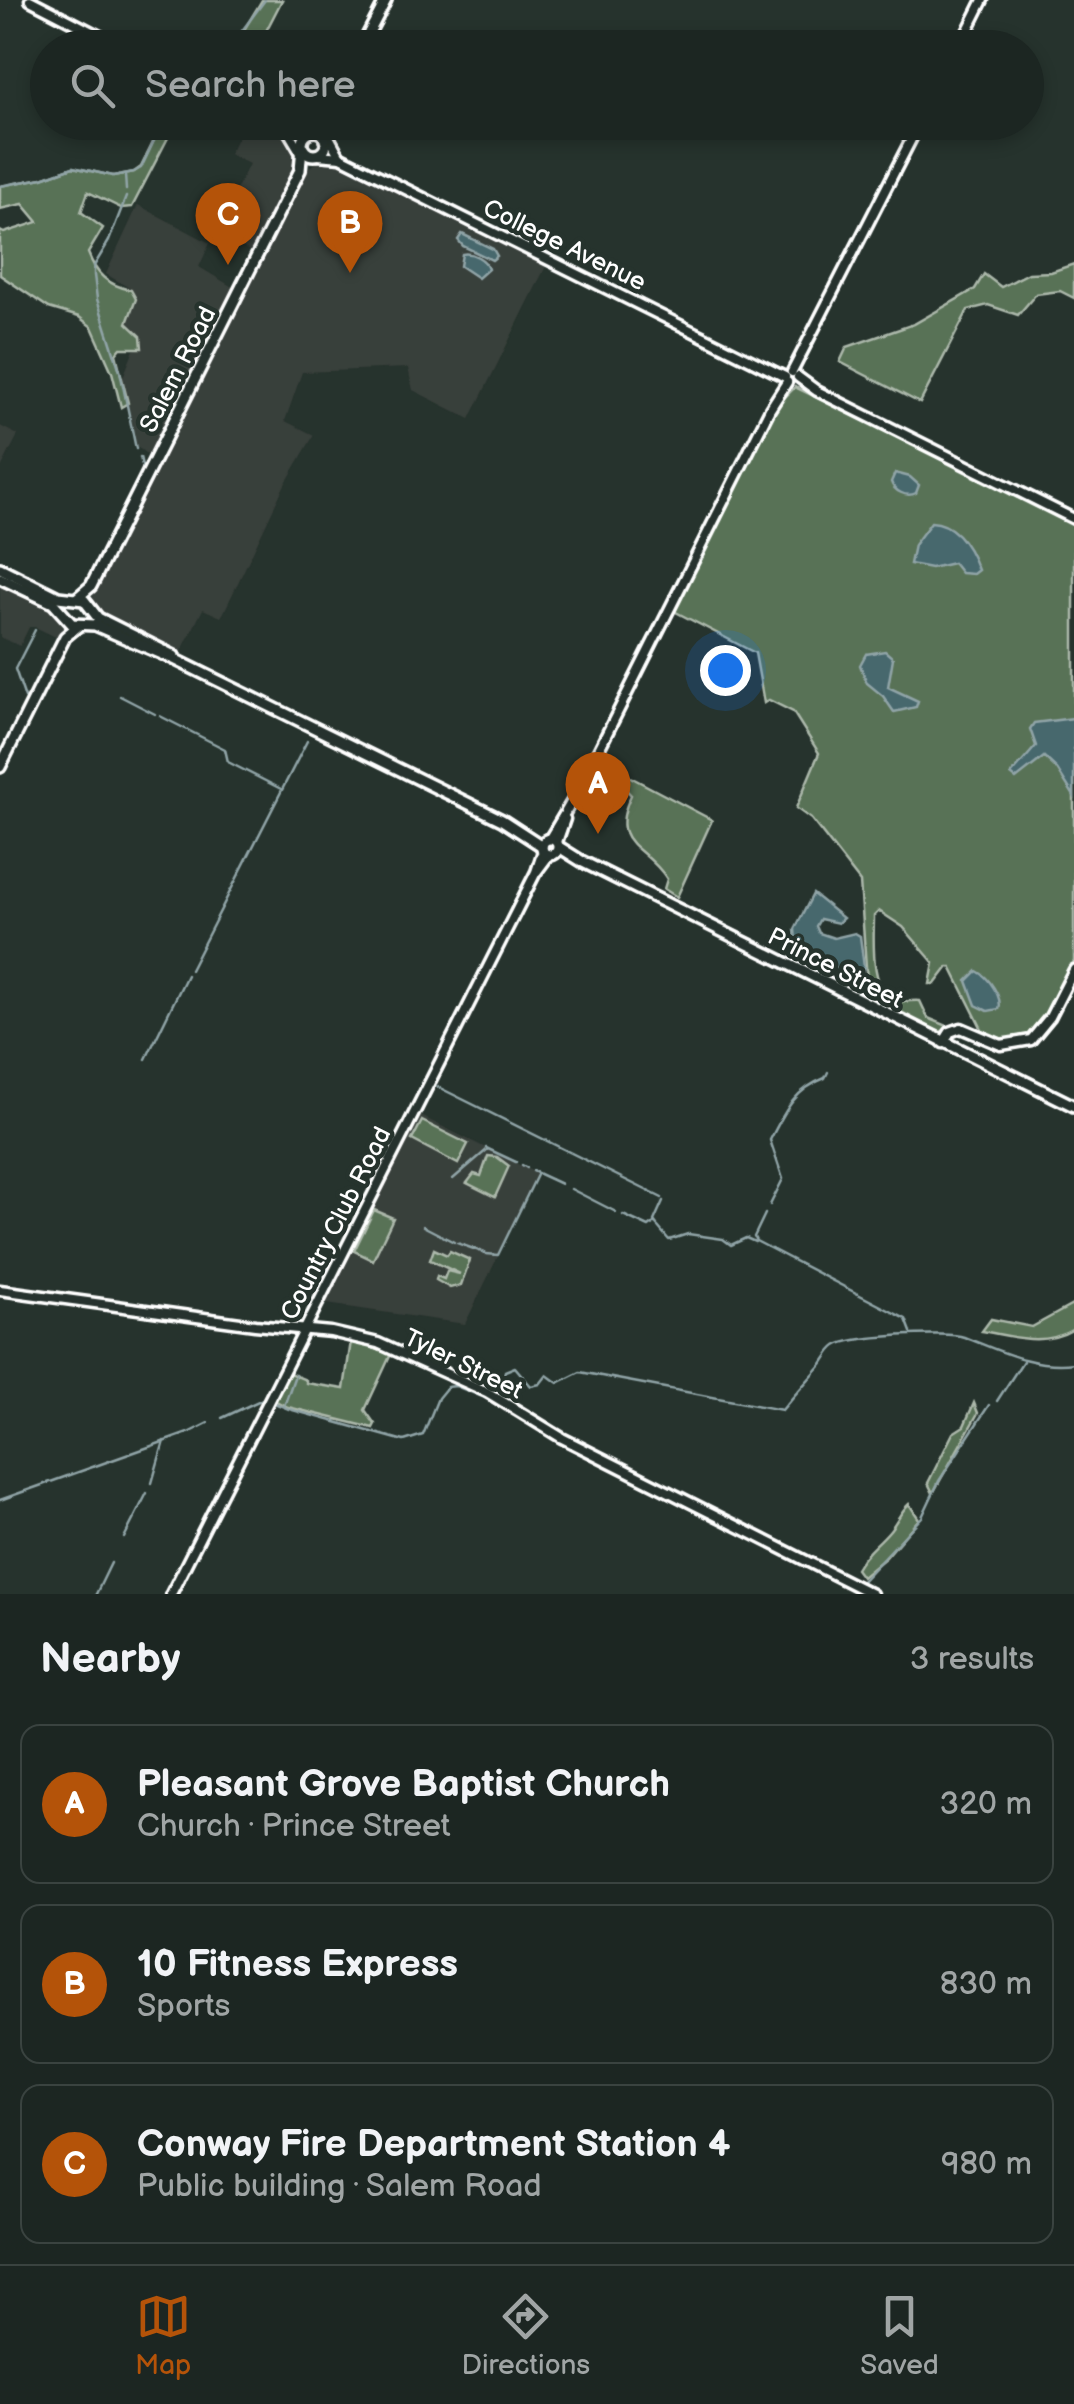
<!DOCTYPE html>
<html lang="en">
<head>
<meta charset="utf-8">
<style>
	:root { --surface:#1c2622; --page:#252e2a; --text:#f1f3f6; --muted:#a0a5a5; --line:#3a4340; --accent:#b45309 }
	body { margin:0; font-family:"Balsamiq Sans",sans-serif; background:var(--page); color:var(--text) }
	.you { position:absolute; left:725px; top:670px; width:35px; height:35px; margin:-25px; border:8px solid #fff; border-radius:50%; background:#1a73e8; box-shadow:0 0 0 15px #1a73e833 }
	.badge { display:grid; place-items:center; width:65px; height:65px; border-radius:50%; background:var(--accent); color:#fff; font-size:32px; font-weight:700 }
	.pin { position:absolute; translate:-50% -82px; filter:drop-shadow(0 2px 5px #0008) }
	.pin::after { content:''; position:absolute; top:52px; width:35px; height:30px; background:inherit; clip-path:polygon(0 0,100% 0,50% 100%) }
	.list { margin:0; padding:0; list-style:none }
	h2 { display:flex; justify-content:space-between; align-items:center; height:130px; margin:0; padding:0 40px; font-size:42px }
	h2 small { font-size:32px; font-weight:400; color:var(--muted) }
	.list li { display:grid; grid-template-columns:65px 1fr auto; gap:30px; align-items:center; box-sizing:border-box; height:160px; margin:0 20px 20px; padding:0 20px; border:2px solid var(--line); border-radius:20px }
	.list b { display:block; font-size:38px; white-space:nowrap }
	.list p { margin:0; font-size:32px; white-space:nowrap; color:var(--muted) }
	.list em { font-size:32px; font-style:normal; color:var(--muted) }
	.icon { flex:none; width:55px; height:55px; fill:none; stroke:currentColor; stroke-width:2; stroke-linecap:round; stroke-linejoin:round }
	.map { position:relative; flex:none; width:1074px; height:1594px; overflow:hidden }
	.search { position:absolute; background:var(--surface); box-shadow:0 5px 15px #0003; left:30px; right:30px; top:30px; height:110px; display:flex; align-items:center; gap:25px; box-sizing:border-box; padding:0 35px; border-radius:55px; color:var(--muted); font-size:38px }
	.sheet { height:670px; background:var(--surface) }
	nav { display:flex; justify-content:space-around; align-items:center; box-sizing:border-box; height:140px; border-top:2px solid var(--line); background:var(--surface); font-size:28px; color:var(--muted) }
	nav a { display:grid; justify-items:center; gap:5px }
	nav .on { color:var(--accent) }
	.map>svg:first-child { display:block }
	.built { fill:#393f3b }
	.green { fill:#597257; stroke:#acb8ab; stroke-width:2.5 }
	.water { fill:#46676d; stroke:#90a4a7; stroke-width:2.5 }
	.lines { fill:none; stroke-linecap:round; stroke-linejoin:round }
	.stream { stroke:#90a4a7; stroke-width:2.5 }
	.tertiary-casing { stroke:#fff; stroke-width:15 }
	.secondary-casing { stroke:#fff; stroke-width:16 }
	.tertiary { stroke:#26332d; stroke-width:8 }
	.secondary { stroke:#26332d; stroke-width:9 }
	.labels { text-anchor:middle; stroke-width:9; stroke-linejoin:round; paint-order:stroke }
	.street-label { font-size:25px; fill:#fff; stroke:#26332d }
</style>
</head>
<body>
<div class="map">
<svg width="1074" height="1594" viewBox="0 0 1074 1594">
	<rect width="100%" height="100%" fill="#26332d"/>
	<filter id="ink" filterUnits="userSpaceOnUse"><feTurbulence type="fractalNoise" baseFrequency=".01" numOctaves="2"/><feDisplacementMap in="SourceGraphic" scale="20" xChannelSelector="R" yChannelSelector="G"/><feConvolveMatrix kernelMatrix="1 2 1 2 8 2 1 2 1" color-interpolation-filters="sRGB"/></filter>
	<g filter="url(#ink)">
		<!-- built -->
		<g class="built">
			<path d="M245,123H265L283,131L293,139L299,151L296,171L254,253L215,233L249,164L229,154Z"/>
			<path d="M326,158L338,160L548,262L470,419L413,390L408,368L302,372L285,421L314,435L284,486L224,612L221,617L203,609L180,654L101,617L94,606L93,595L289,200L309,167Z"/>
			<path d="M138,205L210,243L199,267L234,288L153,453L149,456L136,446L123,377L134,350L143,347L141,335L128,323L137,299L131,289L106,274Z"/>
			<path d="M0,426L18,435L0,470Z"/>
			<path d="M0,583L56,611L63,628L60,639L35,627H29L20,646L0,637Z"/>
			<path d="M419,1115L538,1174L465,1324L320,1303Z"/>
		</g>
		<!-- green -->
		<g class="green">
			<path d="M262,0H282L265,33L249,47H225L244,30Z"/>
			<path d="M163,122L181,123L171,132L132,207L121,208L88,192L81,212L103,228L88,253C96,274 107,285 131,290L136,299L127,323L141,336L142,348H121L116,354L128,403L121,407L112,372L92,327L79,317L49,308L0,275V231L4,233L38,222L23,204L0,209V186L42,178L73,167L113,176L134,172L141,167Z"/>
			<path d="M1074,264V298L1060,291L1036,294L1018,315L988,305L968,310L920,403L840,362L847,347L914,324L975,289L984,274L1001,287L1029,273L1051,272Z"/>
			<path d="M795,387L1074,520V961L1038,1030L1023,1040L998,1039L985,1035L951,967H948L935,984H930L934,963L903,927L879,911L874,916C874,939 869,990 895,1000C903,1003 912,1000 920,1001L928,1018L950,1027L940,1032L868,995L860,882L811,819L796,808L819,753L793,712L769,700L764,703L755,653L672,610L773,409Z"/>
			<path d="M598,760L712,820L677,897L664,889L667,879C645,844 607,846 631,795L621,784L593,770Z"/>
			<path d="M422,1121L468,1144L458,1164L412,1140Z"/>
			<path d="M488,1156L497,1157L509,1166L495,1197L467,1183L474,1174L481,1176Z"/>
			<path d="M374,1210L393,1218L373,1260L354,1251Z"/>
			<path d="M434,1249L447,1255L450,1251L470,1260L461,1285L450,1288L436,1280L437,1276L444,1279L447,1271L460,1274L430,1260Z"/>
			<path d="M1074,1304V1329C1043,1347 1016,1337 982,1331L991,1319L1032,1327Z"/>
			<path d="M351,1341L391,1354L365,1410L375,1424L373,1428L288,1407L272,1399L287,1372L306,1380V1383L344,1389Z"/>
			<path d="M974,1403L978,1413L933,1493L928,1483L953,1433L964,1426Z"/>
			<path d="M909,1504L919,1519L886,1557L862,1577L856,1569C866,1551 876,1546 889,1531C897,1522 900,1512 909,1504Z"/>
		</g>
		<!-- water -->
		<g class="water">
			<path d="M462,234L493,249L497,256L492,260L463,246L458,240Z"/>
			<path d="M462,254C472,252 486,259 488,269L478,278L460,266Z"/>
			<path d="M895,473L910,477L919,485L916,493C906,498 894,491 891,482Z"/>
			<path d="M931,522C956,523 970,548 978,570L973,574L961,573L953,563L931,568L910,564L914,545Z"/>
			<path d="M885,651L893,658L888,687L918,701L916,707L894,712L883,696L867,683L860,665L866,654Z"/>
			<path d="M1074,718V796L1057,769L1044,757L1016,779L1011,775L1036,746L1030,729L1034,723Z"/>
			<path d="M813,894L843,918L838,923L820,919L816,926L819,933L834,938L855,933L860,936L864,967L861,976L847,974L796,941L795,929Z"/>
			<path d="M977,971C989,977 1003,998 999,1009L988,1011L976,1005L967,981Z"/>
		</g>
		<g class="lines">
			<!-- stream -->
			<g class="stream">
				<path d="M229,48L265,0"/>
				<path d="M125,175L126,190"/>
				<path d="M0,186L42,178L73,167L113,176L134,172L141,168L163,122"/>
				<path d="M126,197L109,241L94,266V275L97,299L120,371L136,449"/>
				<path d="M114,530L143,470L140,457"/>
				<path d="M91,575L110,536"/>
				<path d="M120,696L155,714"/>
				<path d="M25,698L15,669L35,630"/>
				<path d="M160,716L225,749L228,762L281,789"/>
				<path d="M190,970L307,741"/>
				<path d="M146,1059L187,975"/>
				<path d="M434,1085L662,1198"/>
				<path d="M486,1148L516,1162"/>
				<path d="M522,1165L527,1168"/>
				<path d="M533,1171L561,1184"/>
				<path d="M453,1179L488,1149"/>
				<path d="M571,1189L616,1212"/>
				<path d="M770,1205L783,1179L770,1140C785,1111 794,1090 825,1078L828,1072"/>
				<path d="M765,1214L754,1237L756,1241L906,1319L911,1332"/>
				<path d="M623,1215L649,1227L654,1223"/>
				<path d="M657,1225L654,1221L663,1201"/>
				<path d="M423,1226L454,1242"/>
				<path d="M658,1227L669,1240L688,1234L723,1239L731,1245L746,1238L755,1242"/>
				<path d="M457,1243L485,1253"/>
				<path d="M486,1254L498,1255L538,1173"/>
				<path d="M499,1393L505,1371L515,1367L531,1386L540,1384L547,1375L558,1383L580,1372L782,1410C795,1394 809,1379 822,1364C826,1358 831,1349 836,1346C850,1336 948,1331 964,1337C998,1350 1035,1369 1074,1363"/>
				<path d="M997,1401L1023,1361"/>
				<path d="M272,1402L289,1409L404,1441L423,1435L438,1398L447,1387L456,1386L495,1402"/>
				<path d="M284,1406L295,1375"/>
				<path d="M222,1418L265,1398"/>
				<path d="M152,1483L164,1441"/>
				<path d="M0,1500L188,1433L208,1423"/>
				<path d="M124,1538L147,1493"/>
				<path d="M860,1583L922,1517L939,1481L989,1405"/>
				<path d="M96,1594L111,1563"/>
				<path d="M854,1594L855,1593"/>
			</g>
			<defs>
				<g id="tertiary">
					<path d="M30,0L123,48"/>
					<path d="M959,48L983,0"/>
					<path d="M273,122L286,129L311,132"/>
					<path d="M288,131L301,153"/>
					<path d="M327,133L339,155"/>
					<path d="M318,155L341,157L785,377"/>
					<path d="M792,372L920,122"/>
					<path d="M798,377L817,391L1074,519"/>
					<path d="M550,838L578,791L770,409L787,382"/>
					<path d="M557,842L565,819"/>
					<path d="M537,871L549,855"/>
					<path d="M943,1043L950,1032L961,1028L1001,1045L1031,1040L1050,1017L1074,970"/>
					<path d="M0,1290L255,1325L331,1332L378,1343L487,1392L562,1438L872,1594"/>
					<path d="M171,1594L536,872L543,851"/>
				</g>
				<g id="secondary">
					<path d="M361,48L386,0"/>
					<circle cx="314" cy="143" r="12"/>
					<path d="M325,140L328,122"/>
					<path d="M0,568L58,597L84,600L98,618L174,656"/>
					<path d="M0,578L53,603L72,624L95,625L174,659L502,820L542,846"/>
					<path d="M77,598L91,586L300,170L302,147"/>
					<path d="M0,767L65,637L78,626"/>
					<circle cx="550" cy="847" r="8"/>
					<path d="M559,847L583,862L1074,1106"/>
				</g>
			</defs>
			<!-- tertiary casing -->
			<use href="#tertiary" class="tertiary-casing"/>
			<!-- secondary casing -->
			<use href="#secondary" class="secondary-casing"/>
			<!-- tertiary -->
			<use href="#tertiary" class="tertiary"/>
			<!-- secondary -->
			<use href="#secondary" class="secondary"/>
		</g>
	</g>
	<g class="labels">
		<!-- street labels -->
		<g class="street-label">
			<text transform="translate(565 244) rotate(26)" y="9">College Avenue</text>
			<text transform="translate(177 369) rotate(-63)" y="9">Salem Road</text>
			<text transform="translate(836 967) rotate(27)" y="9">Prince Street</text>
			<text transform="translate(335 1223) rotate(-63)" y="9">Country Club Road</text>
			<text transform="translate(464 1363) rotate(26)" y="9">Tyler Street</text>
		</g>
	</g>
</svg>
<div class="you"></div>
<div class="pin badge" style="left:598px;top:834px">A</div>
<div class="pin badge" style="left:350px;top:273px">B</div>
<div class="pin badge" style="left:228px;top:265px">C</div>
<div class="search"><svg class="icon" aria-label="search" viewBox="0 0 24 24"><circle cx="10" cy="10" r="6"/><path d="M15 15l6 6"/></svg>Search here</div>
</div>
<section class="sheet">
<h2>Nearby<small>3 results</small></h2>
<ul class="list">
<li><span class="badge">A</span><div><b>Pleasant Grove Baptist Church</b><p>Church · Prince Street</p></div><em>320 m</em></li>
<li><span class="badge">B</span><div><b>10 Fitness Express</b><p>Sports</p></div><em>830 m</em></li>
<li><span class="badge">C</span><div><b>Conway Fire Department Station 4</b><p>Public building · Salem Road</p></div><em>980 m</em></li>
</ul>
</section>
<nav>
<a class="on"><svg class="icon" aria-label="map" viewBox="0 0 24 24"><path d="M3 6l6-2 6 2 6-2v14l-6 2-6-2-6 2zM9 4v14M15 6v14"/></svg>Map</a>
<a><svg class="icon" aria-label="directions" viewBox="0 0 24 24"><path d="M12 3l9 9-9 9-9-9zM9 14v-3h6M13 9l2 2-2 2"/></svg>Directions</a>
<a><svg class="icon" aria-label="saved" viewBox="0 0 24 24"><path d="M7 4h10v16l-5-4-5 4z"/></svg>Saved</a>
</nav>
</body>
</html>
